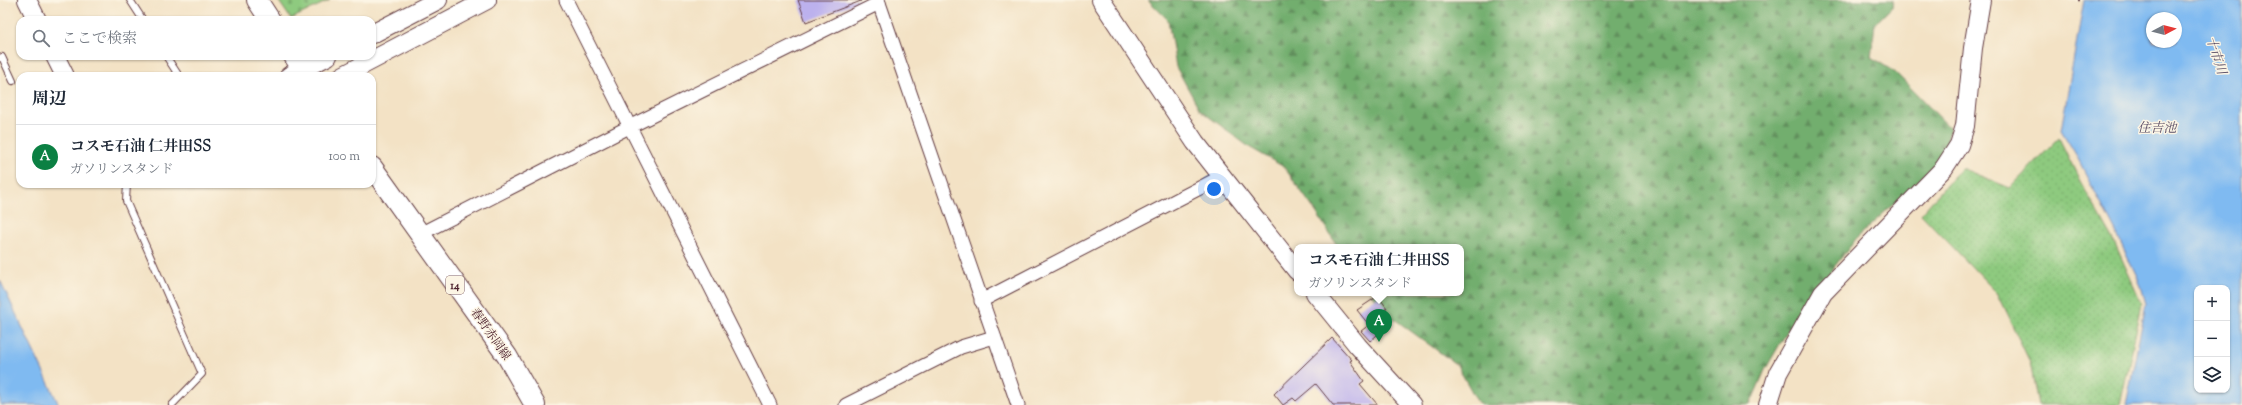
<!DOCTYPE html>
<html lang="ja">
<head>
<meta charset="utf-8">
<style>
	:root { --surface:#fff; --page:#f6f6f7; --text:#1f2937; --muted:#747a83; --line:#e0e1e3; --accent:#0b8043 }
	body { margin:0; font-family:"Sorts Mill Goudy","Noto Serif JP",serif; background:var(--page); color:var(--text) }
	.controls { position:absolute; right:12px; bottom:12px; display:grid; overflow:hidden; border-radius:8px; box-shadow:0 1px 3px #0004 }
	.controls button { width:36px; height:36px; display:grid; place-items:center; padding:0; border:0; border-bottom:1px solid var(--line); background:var(--surface); color:var(--text); font:20px sans-serif }
	.compass { position:absolute; left:2146px; top:12px; width:36px; height:36px; border-radius:50%; background:var(--surface); box-shadow:0 1px 3px #0004; rotate:83deg }
	.you { position:absolute; left:1214px; top:189px; width:14px; height:14px; margin:-10px; border:3px solid #fff; border-radius:50%; background:#1a73e8; box-shadow:0 0 0 6px #1a73e833 }
	.badge { display:grid; place-items:center; width:26px; height:26px; border-radius:50%; background:var(--accent); color:#fff; font-size:13px; font-weight:700 }
	.pin { position:absolute; translate:-50% -33px; filter:drop-shadow(0 1px 2px #0008) }
	.pin::after { content:''; position:absolute; top:21px; width:14px; height:12px; background:inherit; clip-path:polygon(0 0,100% 0,50% 100%) }
	.popup { position:absolute; left:1294px; top:244px; width:170px; height:52px; box-sizing:border-box; display:grid; place-content:center; border-radius:8px; background:var(--surface); filter:drop-shadow(0 1px 3px #0005); font-size:13px; white-space:nowrap; color:var(--muted) }
	.popup b { font-size:15px; color:var(--text) }
	.popup::after { content:''; position:absolute; left:50%; top:100%; margin-left:-8px; border:8px solid transparent; border-top-color:var(--surface) }
	.list { margin:0; padding:0; list-style:none }
	h2 { display:flex; justify-content:space-between; align-items:center; height:52px; margin:0; padding:0 16px; font-size:17px }
	h2 small { font-size:13px; font-weight:400; color:var(--muted) }
	.list li { display:grid; grid-template-columns:26px 1fr auto; gap:12px; align-items:center; box-sizing:border-box; height:64px; padding:0 16px; border-top:1px solid var(--line) }
	.list b { display:block; font-size:15px; white-space:nowrap }
	.list p { margin:0; font-size:13px; white-space:nowrap; color:var(--muted) }
	.list em { font-size:13px; font-style:normal; color:var(--muted) }
	.icon { flex:none; width:22px; height:22px; fill:none; stroke:currentColor; stroke-width:2; stroke-linecap:round; stroke-linejoin:round }
	.map { position:relative; flex:none; width:2242px; height:405px; overflow:hidden }
	.search { position:absolute; background:var(--surface); box-shadow:0 1px 3px #0004; left:16px; top:16px; width:360px; height:44px; display:flex; align-items:center; gap:10px; box-sizing:border-box; padding:0 14px; border-radius:12px; color:var(--muted); font-size:15px }
	.panel { position:absolute; background:var(--surface); box-shadow:0 1px 3px #0004; left:16px; top:72px; width:360px; height:116px; border-radius:12px }
	.map>svg:first-child { display:block }
	.grass { fill:url(#grass-dots); stroke:#6c7455 }
	.forest { fill:url(#forest-firs); stroke:#5e664c }
	.cemetery { fill:url(#cemetery-stones); stroke:#6c7455 }
	.water { fill:#7fbaf1; stroke:#646c8e; fill-rule:evenodd }
	.building { fill:#bcb1ed }
	.lines { fill:none; stroke-linecap:round; stroke-linejoin:round }
	.lane-casing { stroke:#633c42; stroke-width:8 }
	.street-casing { stroke:#633c42; stroke-width:15 }
	.secondary-casing { stroke:#633c42; stroke-width:20 }
	.primary-casing { stroke:#633c42; stroke-width:22 }
	.path { stroke:#633c42; stroke-width:2.5; stroke-dasharray:3 3; stroke-linecap:butt }
	.lane { stroke:#fff; stroke-width:6 }
	.street { stroke:#fff; stroke-width:13 }
	.secondary { stroke:#fff; stroke-width:18 }
	.primary { stroke:#fff; stroke-width:20 }
	.labels { text-anchor:middle; stroke-width:3; stroke-linejoin:round; paint-order:stroke }
	.shield { fill:#fcf5e5; stroke:#7f5f63; stroke-width:1 }
	.shield-label { font-size:11px; font-weight:bold; fill:#4a1f2b }
	.street-label { font-size:12px; fill:#4a1f2b; stroke:#fcf5e5 }
	.water-label { font-size:13px; font-style:italic; fill:#5a4e66; stroke:#fcf5e5 }
</style>
</head>
<body>
<div class="map">
<svg width="2242" height="405" viewBox="0 0 2242 405">
	<defs>
		<pattern id="grass-dots" width="8" height="8" patternUnits="userSpaceOnUse"><rect width="8" height="8" fill="#8eca7f"/><path d="M2 2h.1M6 6h.1" fill="none" stroke="#7cad6e" stroke-width="1.8" stroke-linecap="round"/></pattern>
		<pattern id="forest-firs" width="22" height="20" patternUnits="userSpaceOnUse"><rect width="22" height="20" fill="#72ae6e"/><path d="M5 1l3.5 6h-7zM16 11l3.5 6h-7z" fill="#608d5b"/></pattern>
		<pattern id="cemetery-stones" width="16" height="16" patternUnits="userSpaceOnUse"><rect width="16" height="16" fill="#8eca7f"/><path d="M2 7V4a2 2 0 0 1 4 0v3zM10 15v-3a2 2 0 0 1 4 0v3z" fill="#7cad6e"/></pattern>
	</defs>
	<rect width="100%" height="100%" fill="#fcf5e5"/>
	<filter id="ink" filterUnits="userSpaceOnUse"><feTurbulence type="fractalNoise" baseFrequency=".025" numOctaves="2"/><feDisplacementMap in="SourceGraphic" scale="8" xChannelSelector="R" yChannelSelector="G"/><feConvolveMatrix kernelMatrix="1 2 1 2 8 2 1 2 1" color-interpolation-filters="sRGB"/></filter>
	<filter id="wash" filterUnits="userSpaceOnUse"><feTurbulence type="fractalNoise" baseFrequency=".012" numOctaves="4" result="noise"/><feDisplacementMap in="SourceGraphic" scale="16" xChannelSelector="R" yChannelSelector="G"/><feGaussianBlur stdDeviation="0.9" result="paint"/><feColorMatrix in="noise" values="0 0 0 0 0 0 0 0 0 0 0 0 0 0 0 0 0 1.4 0 .05"/><feComposite in="paint" operator="in"/></filter>
	<g filter="url(#wash)">
		<rect width="100%" height="100%" fill="#f3e2c5"/>
		<!-- grass -->
		<path class="grass" d="M2059,138L2080,181L2113,239L2142,304L2120,405H2038L2030,362L1996,292L1921,214L1961,168L2010,188Z"/>
		<!-- forest -->
		<path class="forest" d="M1148,0H1893L1892,7L1875,24L1871,57L1896,73L1950,128L1944,157L1856,239L1817,289L1788,330L1765,370L1750,405H1481L1477,401L1457,365L1386,313L1371,293H1461V247H1338L1316,212L1284,167L1249,147L1200,110L1176,67L1168,20Z"/>
		<!-- cemetery -->
		<path class="cemetery" d="M278,0H330L291,19Z"/>
		<!-- water -->
		<g class="water">
			<path d="M2084,0H2242V405H2126L2146,304L2141,286L2117,235L2075,153L2061,130ZM2152,18H2176V42H2152ZM2197,288H2227V390H2197Z"/>
			<path d="M0,280L59,405H0Z"/>
		</g>
		<g id="blocks">
			<!-- building -->
			<g class="building">
				<path d="M798,0H861V1L806,22Z"/>
				<path d="M1378,296L1387,308L1384,310L1389,316L1378,325L1383,330L1370,341L1361,331L1369,325L1357,310Z"/>
				<path d="M1332,338L1352,360L1350,361L1364,381L1360,384L1378,405H1333L1316,384L1296,401L1293,398L1283,405L1274,394Z"/>
			</g>
		</g>
	</g>
	<g filter="url(#ink)">
		<use href="#blocks" fill-opacity="0" stroke="#633c42" stroke-width="1"/>
		<g class="lines">
			<defs>
				<g id="lane">
					<path d="M130,0L143,20"/>
					<path d="M166,56L179,76"/>
					<path d="M0,58L2,57L13,81"/>
					<path d="M127,184L126,201L202,374L172,405"/>
				</g>
				<g id="street">
					<path d="M566,0L770,405"/>
					<path d="M878,0L1018,405"/>
					<path d="M418,235L631,126L879,3"/>
					<path d="M981,301L1221,177"/>
					<path d="M846,405L961,347L994,337"/>
				</g>
				<g id="secondary">
					<path d="M27,0L37,20"/>
					<path d="M1101,0L1195,142L1297,271"/>
					<path d="M372,34L438,0"/>
					<path d="M55,56L65,76"/>
					<path d="M289,76L328,56"/>
					<path d="M342,76L487,0"/>
					<path d="M1315,293L1358,346L1412,405"/>
					<path d="M1768,405L1778,373L1823,293L1944,168L1959,145L1965,126L1973,48L1981,0"/>
				</g>
				<g id="primary">
					<path d="M257,0L270,20"/>
					<path d="M294,56L307,76"/>
					<path d="M372,167L507,356L535,405"/>
				</g>
			</defs>
			<!-- lane casing -->
			<use href="#lane" class="lane-casing"/>
			<!-- street casing -->
			<use href="#street" class="street-casing"/>
			<!-- secondary casing -->
			<use href="#secondary" class="secondary-casing"/>
			<!-- primary casing -->
			<use href="#primary" class="primary-casing"/>
			<!-- path -->
			<path class="path" d="M2078,0H2080"/>
			<!-- lane -->
			<use href="#lane" class="lane"/>
			<!-- street -->
			<use href="#street" class="street"/>
			<!-- secondary -->
			<use href="#secondary" class="secondary"/>
			<!-- primary -->
			<use href="#primary" class="primary"/>
		</g>
	</g>
	<g class="labels">
		<!-- shield labels -->
		<rect class="shield" x="446" y="276" width="18" height="18" rx="3"/>
		<g class="shield-label">
			<text x="455" y="289">14</text>
		</g>
		<!-- street labels -->
		<g class="street-label">
			<text transform="translate(491 334) rotate(55)" y="4">春野赤岡線</text>
		</g>
		<!-- water labels -->
		<g class="water-label">
			<text transform="translate(2217 55) rotate(72)" y="5">十市川</text>
			<text x="2157" y="132">住吉池</text>
		</g>
	</g>
</svg>
<div class="controls">
<button>+</button>
<button>−</button>
<button><svg class="icon" aria-label="layers" viewBox="0 0 24 24"><path d="M12 4l9 5-9 5-9-5zM3 14l9 5 9-5"/></svg></button>
</div>
<svg class="compass" viewBox="-18 -18 36 36"><path d="M0-13l5 13h-10z" fill="#e53935"/><path d="M0 13l5-13h-10z" fill="#747a83"/></svg>
<div class="you"></div>
<div class="pin badge" style="left:1379px;top:342px">A</div>
<div class="popup"><b>コスモ石油 仁井田SS</b>ガソリンスタンド</div>
<div class="search"><svg class="icon" aria-label="search" viewBox="0 0 24 24"><circle cx="10" cy="10" r="6"/><path d="M15 15l6 6"/></svg>ここで検索</div>
<section class="panel">
<h2>周辺<small></small></h2>
<ul class="list">
<li><span class="badge">A</span><div><b>コスモ石油 仁井田SS</b><p>ガソリンスタンド</p></div><em>100 m</em></li>
</ul>
</section>
</div>
</body>
</html>
